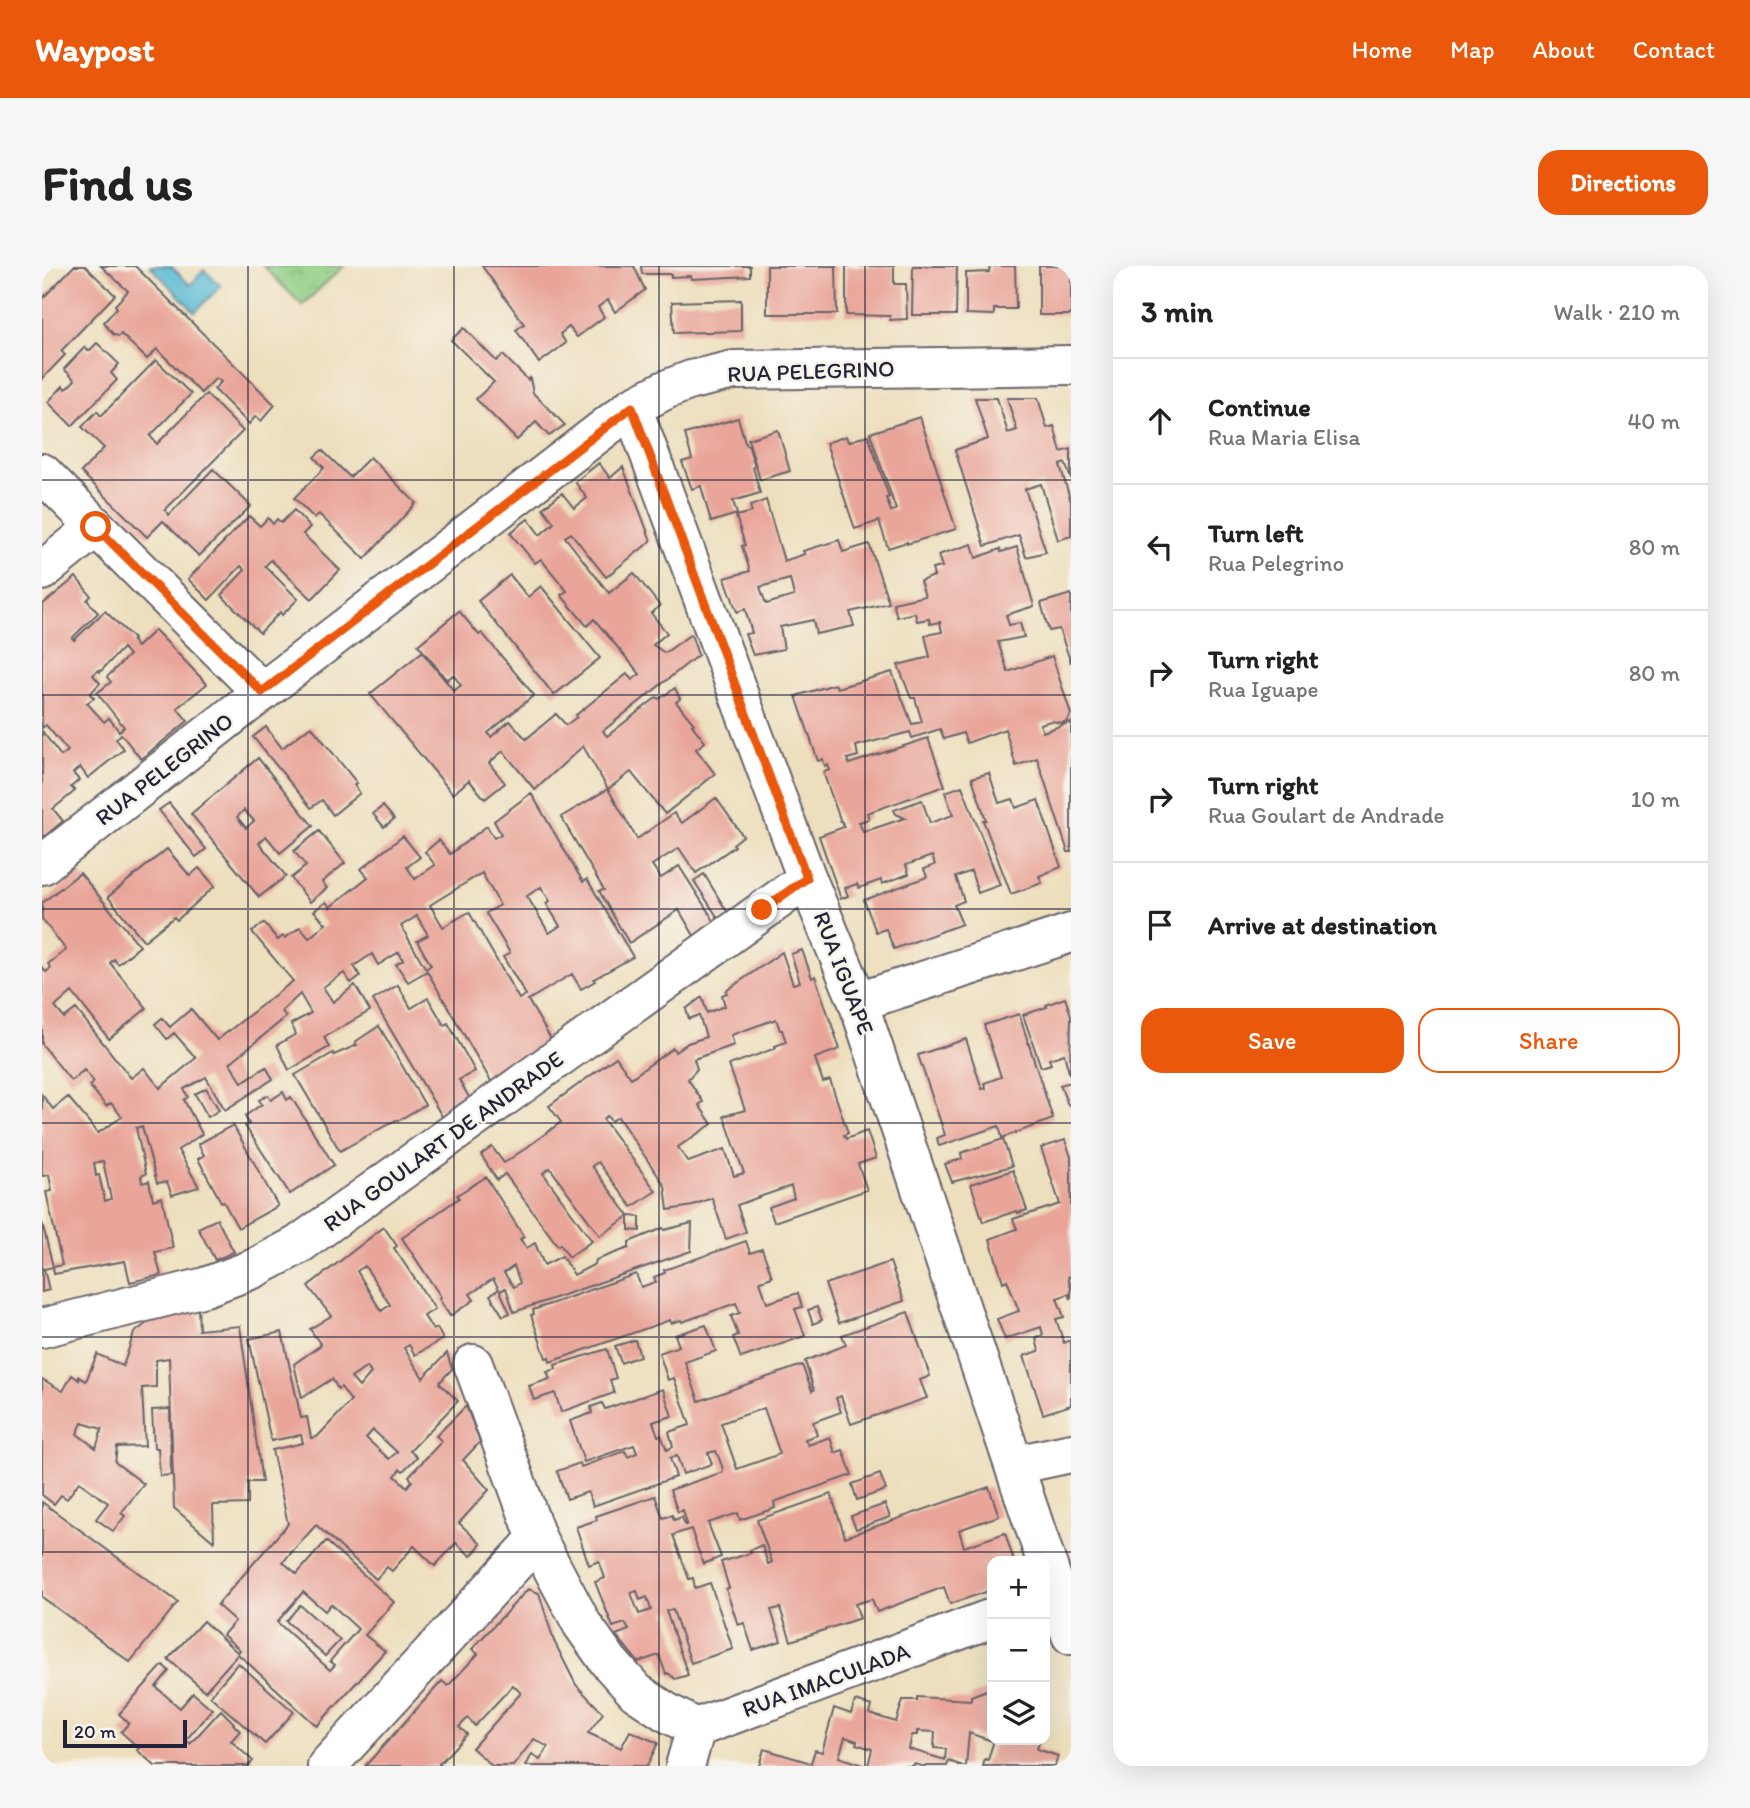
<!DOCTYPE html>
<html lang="en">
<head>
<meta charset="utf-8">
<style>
	:root { --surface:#fff; --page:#f6f6f6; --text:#222; --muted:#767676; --line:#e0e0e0; --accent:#ea580c }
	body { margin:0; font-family:Itim,sans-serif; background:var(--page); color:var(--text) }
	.controls { position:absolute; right:21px; bottom:21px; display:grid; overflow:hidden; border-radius:14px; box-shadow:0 7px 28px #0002 }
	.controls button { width:63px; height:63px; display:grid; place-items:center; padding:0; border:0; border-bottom:2px solid var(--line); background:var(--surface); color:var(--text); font:35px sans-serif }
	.scale { position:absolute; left:21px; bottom:18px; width:124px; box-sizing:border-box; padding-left:7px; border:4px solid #22223b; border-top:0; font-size:19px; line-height:24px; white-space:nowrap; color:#22223b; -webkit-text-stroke:5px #f7f3e8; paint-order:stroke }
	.stop { position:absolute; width:21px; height:21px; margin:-16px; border:5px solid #ea580c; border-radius:50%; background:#fff }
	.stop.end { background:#ea580c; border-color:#fff; box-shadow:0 2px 7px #0008 }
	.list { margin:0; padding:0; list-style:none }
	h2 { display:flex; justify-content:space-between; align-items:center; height:91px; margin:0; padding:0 28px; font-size:30px }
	h2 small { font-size:23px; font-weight:400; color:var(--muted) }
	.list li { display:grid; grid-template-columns:46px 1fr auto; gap:21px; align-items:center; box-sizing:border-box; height:126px; padding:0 28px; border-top:2px solid var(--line) }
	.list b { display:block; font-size:26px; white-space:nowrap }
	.list p { margin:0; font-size:23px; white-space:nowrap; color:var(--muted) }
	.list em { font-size:23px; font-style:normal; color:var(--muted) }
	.actions { display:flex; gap:14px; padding:21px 28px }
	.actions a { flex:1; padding:16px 0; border:2px solid var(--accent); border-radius:21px; text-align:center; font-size:24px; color:var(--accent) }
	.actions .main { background:var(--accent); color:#fff }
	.icon { flex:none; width:38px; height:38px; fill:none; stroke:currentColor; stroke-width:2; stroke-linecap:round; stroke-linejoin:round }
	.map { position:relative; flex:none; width:1029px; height:1500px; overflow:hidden; border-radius:21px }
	header { display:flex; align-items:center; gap:42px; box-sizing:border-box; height:98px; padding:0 35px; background:var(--accent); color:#fff }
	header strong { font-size:33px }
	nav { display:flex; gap:38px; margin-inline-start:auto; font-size:24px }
	.intro { display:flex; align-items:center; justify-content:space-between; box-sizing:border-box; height:168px; padding:0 42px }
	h1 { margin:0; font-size:49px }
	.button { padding:18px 32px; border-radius:21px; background:var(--accent); color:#fff; font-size:24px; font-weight:700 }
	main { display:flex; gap:42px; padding:0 42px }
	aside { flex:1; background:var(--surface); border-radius:21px; box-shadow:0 7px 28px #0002 }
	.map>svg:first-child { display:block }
	.park { fill:url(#park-crowns); stroke:#587860; stroke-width:2 }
	.water { fill:#56b9d5; stroke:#3c6e88; stroke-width:2 }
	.building { fill:#e9a59a; fill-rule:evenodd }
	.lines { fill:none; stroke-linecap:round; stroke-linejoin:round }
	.minor-casing { stroke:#696469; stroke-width:42 }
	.minor { stroke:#fff; stroke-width:38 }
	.route { stroke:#ea580c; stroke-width:9 }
	.grid { fill:none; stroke:#22223b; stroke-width:2; stroke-opacity:0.55 }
	.labels { text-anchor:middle; stroke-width:5; stroke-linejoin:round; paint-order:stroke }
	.street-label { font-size:23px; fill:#22223b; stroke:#f7f3e8 }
</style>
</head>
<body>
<header>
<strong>Waypost</strong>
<nav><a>Home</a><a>Map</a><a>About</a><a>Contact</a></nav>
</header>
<div class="intro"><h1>Find us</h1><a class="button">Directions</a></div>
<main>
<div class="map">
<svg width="1029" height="1500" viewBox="0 0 1029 1500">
	<defs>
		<pattern id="park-crowns" width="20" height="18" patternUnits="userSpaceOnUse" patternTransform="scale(1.75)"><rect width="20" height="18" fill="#8fce84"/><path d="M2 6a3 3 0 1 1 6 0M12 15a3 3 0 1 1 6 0" fill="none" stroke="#7bb173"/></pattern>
	</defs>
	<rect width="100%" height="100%" fill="#f7f3e8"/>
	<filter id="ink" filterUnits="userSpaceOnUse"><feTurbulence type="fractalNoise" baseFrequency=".0143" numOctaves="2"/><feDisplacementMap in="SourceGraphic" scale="14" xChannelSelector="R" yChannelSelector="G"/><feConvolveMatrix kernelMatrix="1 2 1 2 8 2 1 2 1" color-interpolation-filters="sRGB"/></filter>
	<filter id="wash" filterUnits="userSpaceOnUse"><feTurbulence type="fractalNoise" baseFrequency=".00686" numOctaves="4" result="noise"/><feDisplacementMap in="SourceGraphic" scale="28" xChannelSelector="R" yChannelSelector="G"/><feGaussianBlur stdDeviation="1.57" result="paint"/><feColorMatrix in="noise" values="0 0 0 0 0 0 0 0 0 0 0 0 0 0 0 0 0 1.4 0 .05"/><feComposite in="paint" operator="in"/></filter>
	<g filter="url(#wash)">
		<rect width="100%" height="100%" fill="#eddfbe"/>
		<!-- park -->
		<path class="park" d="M221,0H302L260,39Z"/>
		<!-- water -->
		<path class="water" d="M108,0H129L148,19L162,4L179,20L153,46Z"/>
		<g id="blocks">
			<!-- building -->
			<g class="building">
				<path d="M32,0H43L73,29L19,85L23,89L0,113V33Z"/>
				<path d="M59,0H93L233,139L219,155L214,150L207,158L172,123L179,116L174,112L159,127L115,83L105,93L79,68L77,70L72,69L64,60L62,56L75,42L73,39L86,25Z"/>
				<path d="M440,0H592L603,24L573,46L566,34L556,41L562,51L535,71L527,61L518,68L524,77L497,97L474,64L482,58Z"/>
				<path d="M599,0H708V10L650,13L649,10L629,11V8H600Z"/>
				<path d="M725,0H794L795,48H725Z"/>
				<path d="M804,0H852V18H864L865,53L848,54V50L804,49Z"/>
				<path d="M871,0H915L914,49H870Z"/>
				<path d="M948,0H973L974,43H952V49L924,48V7L947,6Z"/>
				<rect x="997" y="0" width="32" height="49"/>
				<path d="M699,34V65L632,67L630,36Z"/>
				<path d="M422,62L454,95L461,89L486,114L488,112L491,127L523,159L507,170L494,156L475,174L434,133L452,116L409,74Z"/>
				<path d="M55,77L77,98L69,107L75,114L30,160L6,136L21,120L24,123L33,114L22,103L43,81L47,85Z"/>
				<path d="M114,94L149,128L108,170L115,178L164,128L201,165L123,244L127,249L171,203L209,240L157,290L121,255L105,271L39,206L62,182L40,161L55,145L59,150Z"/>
				<path d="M933,132H955L966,167L975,164L965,132H996L1005,162L1012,160L1019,186L1029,183V213L1023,197L1018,199L1029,236V270L1016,274L999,218L983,223L1004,286L984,291L977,269L943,280L913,184L946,173Z"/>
				<path d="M878,151L914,263L865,278V276L846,282L837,255L813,263L784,177L804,170L806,176L826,169L847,231L844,232L849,245L854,244L828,167Z"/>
				<path d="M696,152L704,179H706L713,200L711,201L718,227L691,235L695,248L669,256L659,220L650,223L640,196L650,193L643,168Z"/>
				<path d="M736,164L748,205L718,214L706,173Z"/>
				<path d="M280,184L308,211L328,191L374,237L323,293L277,248L272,252L252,232L282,202L272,191Z"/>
				<path d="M557,197L568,212L581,201L609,275L564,311L529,267L523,271L567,327L592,307L618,340L609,347L625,367L611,379L623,387L649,368L656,389L561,465L565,470L615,431L617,433L633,422L638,433L634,436L652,458L650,459L663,476L654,483L673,508L623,548L589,506L566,523L541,480L493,524L461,485L447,497L463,517L443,533L427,514L411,528L328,428L380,386L412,425L419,419L411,409L405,414L376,379L417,345L437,369L440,367L492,429L446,467L449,471L468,455L484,473L514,448L524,459L535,451L534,449L585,408L590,414L598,408L552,353L545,360L519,329L525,325L499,293L493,297L468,267L486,253L498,269L512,257L501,242L520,227L532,242L545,232L533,216Z"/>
				<path d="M724,234L742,295L763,288L761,285L797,274L801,286L827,278L847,337L808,346L812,360L774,368L771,354L738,361L742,383L711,389L703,368L710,367L703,343L695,346L683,312L708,305L700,280L703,279L694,250L710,246L708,240ZM748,313L752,330L724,338L718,321Z"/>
				<path d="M252,244L268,261L261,268L298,304L270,333L229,294L223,300L256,333L240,349L238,346L218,367L179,329L203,304L199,300L167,334L146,313L207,250L218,260L226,252L231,258L235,253L239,257Z"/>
				<path d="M930,278L934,292L958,283L959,286L975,281L992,340L964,349L967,359L978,357L982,371L956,376L966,406L1010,390L1029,448L1025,455L1020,457L1009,455L998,458L1001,466L1029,456V586H1026L995,492L974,500L963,463L925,477L921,467L902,473L898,463L870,472L868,466L814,480L816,490L805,493L807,498L886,472L903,520L825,547L827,553L817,556L821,566L863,552L854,548L852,544L880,534L888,557L911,549L903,526L920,520L958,619L936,627L929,605L914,611L922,635L912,639L920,658L852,683L844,663L834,666L822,634L885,611L882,603L893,599L890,590L864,599L867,608L840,618L839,614L817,622L815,618L803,622L806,630L799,633L777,570L802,561L800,556H799L781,506L788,504L786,499L783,500L781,493L776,495L754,430L793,418L795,422L850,406L870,458L880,456L873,432H869L856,399L888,391L883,369L900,366L898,356L888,358L887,353L875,355L873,347L855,351L851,337L883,330L878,315L892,310L890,303L900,301L896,289Z"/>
				<path d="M468,309L486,331L499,320L558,392L512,429L436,335Z"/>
				<path d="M34,311L49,330L45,334L56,347L30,372L32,374L63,345L92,373L90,375L95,381L113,364L165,418L135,442L146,455L99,493L79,468L74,473L82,483L46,512L38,501L31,507L37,514L29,521L33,525L11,543L21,555L2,571L0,568V465L19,490L26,485L4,459L0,462V339ZM81,382L87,389L65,411L69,416L55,427L82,461L77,465L67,452L62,456L45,437L52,432L48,428L58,417L51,409L57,404L58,406Z"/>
				<path d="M1029,328V397L1017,363L1007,365L999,337Z"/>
				<path d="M269,460L315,517L312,519L318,527L291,549L280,534L269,542L211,471L224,461L240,482Z"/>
				<path d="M216,492L271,560L238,587L224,570L217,577L244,610L217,631L149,548ZM202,544L212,555L204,562L195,551Z"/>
				<path d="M947,507L957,537L971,533L974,542L996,534L1019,601L997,610L1000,617L969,628L941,554H944L930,512Z"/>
				<path d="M566,523L595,573L632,547L640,557L674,532L701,570L691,578L693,580L654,607L637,582L610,599L619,612L637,600L674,658L654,673L637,644L587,677L576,658L557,625L562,624L519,551Z"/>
				<path d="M489,527L541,616L545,613L591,691L552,713L553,715L539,723L530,708L486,734L510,775L450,817L385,705L366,716L354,698L361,694L357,686L336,699L330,688L312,700L318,710L309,717L302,707L281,721L291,736L313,719L328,745L282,771L287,781L247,804L235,779L254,768L249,758L269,747L258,728L240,745L244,751L188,797L200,816L224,801L231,813L183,844L164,811L142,823L146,831L142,834L160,868L136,884L157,921L130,929L125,916L115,917L100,860L94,862L104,908L99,910L100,917L107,915L111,934L120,931L131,982L113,986L119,1009L88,1016L83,995L12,1008L11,1001L20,999L4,926L10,925L7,909L0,910V829L11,843L26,831L56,867L80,851L69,837L64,840L48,820L52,816L42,804L29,815L0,778V701L4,706L9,702L6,698L24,684L0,653V637L38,607L98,680L76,698L72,693L68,697L105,742L67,773L30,726L13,741L22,752L34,743L89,812L102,802L118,822L154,792L132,767L125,773L113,758L120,752L128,761L149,743L175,774L251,715L210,666L222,657L236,674L241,670L243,672L258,661L267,672L284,658L272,645L284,636L288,641L326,611L319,603L361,570L378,591L365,601L373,613L393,599L383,586L397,574L408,588L445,560L452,572L459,568L452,555ZM440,607L458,639L444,647L468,687L461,691L484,729L477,733L427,646L401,661L388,639ZM499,621L508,635L504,637L518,660L507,667L485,630ZM375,650L386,669L375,675L389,699L384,703L359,660ZM61,895L69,933L63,935L57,909L54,910L52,897Z"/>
				<path d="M127,537L164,583L154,591L117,544Z"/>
				<path d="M341,540L352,553L342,561L331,548Z"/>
				<path d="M277,565L303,597L280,616L285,622L268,636L249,612L264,600L252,585Z"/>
				<path d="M125,583L148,610L157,602L173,620L135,654L132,651L102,675L66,631Z"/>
				<path d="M662,608L687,649L678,655L652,615Z"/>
				<path d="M760,684L770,712L773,710L798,783L773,792L781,816L788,814L806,867L802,869L804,873L825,865L834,892L816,898L825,924L732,956L727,941L752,932L749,920L723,929L695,939L704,966L684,973L670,932L651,939V940L626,944L623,920L576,851L569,855L565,850L561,853L614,925L590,941L556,896L550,900L587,950L558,970L508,902L501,907L550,975L527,991L518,978L516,980L463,908L455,914L439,889L450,881L462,897L484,882L519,856L507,840L574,791L589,812L631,782L633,786L646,777L664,771L657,749L647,753L644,743L660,731L665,747L683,740L680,729L685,727L684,725L740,686L751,718L758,716L749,688ZM734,753L738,764H740L744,776L733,780L734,782L687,799L703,844L682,850L702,907L692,910L683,883L646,896L636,881L670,858L657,839L661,836L646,813L655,803L652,793L692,779L689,769Z"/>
				<path d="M356,719L369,742L386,732L402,759L406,757L433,805L417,814L428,833L401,852L331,734Z"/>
				<path d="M1023,732L1029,749L1028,810L1022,788L1007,793L1009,798L999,801L981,749L1005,741L1004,739Z"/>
				<path d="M977,748L1011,853L960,872L957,860L897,880L895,872L903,869L876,789L924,773L940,823L944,822L942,817L959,811L942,759Z"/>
				<path d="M337,760L383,839L355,855L354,854L298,885L253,809L291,787L292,789L315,779L313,776Z"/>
				<path d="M1029,816V838L1026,839L1018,819Z"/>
				<path d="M164,822L177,844L166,851L153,828Z"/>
				<path d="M241,826L245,834L249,831L292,899L248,928L203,860L207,858L203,850L220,838L217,834L226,829L229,834Z"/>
				<path d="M191,859L236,940L196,962L181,935L179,936L156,893L162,889L156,878Z"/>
				<path d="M961,873L970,900L910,916L903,898L920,893L919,887Z"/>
				<path d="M1023,874L1029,891V1010L1026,1011L1029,1021V1033L1027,1028L1015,1032L1022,1051L1014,1053L1022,1077L1029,1074V1139L1001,1148L982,1090L997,1085L994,1072L1001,1069L999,1061L963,1073L955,1053L977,1045L965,1014L961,1016L948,973L975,963L971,953L1018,938L999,882Z"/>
				<path d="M971,904L985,944L976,947L975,945L941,956L929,918Z"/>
				<path d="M444,911L482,971L478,973L485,982L493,977L502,999L520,990L532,1009L553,998L554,994L587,982V976L621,962L622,964L650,957L649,985L472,1046L464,1022L458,1025L468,1047L461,1050L448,1029L457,1023L451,1013L428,1028L432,1034L408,1050L397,1033L399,1031L360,972L417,932L415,929ZM472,1000L478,1017L472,1021L462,1007Z"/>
				<path d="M587,950L598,951V965L587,964Z"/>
				<path d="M175,953L192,986L173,994L156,962Z"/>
				<path d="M0,956L11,1001L2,1003L7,1024L0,1026Z"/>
				<path d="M342,961L355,980L352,982L393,1043L382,1050L391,1064L395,1062L401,1073L373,1089L367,1079L362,1082L381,1112L405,1087L410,1103L397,1117L416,1135L368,1185L375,1191L361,1205L358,1203L353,1210L365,1221L370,1215L367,1210L400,1175L394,1170L424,1140L438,1176L421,1194L447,1224L417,1257L439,1278L429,1290L414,1277L393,1300L372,1280L350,1305L345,1301L334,1313L274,1259L241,1296L255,1308L284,1275L352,1336L323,1369L343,1385L275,1460L196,1388L163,1425L126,1393L161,1355L196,1387L198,1384L181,1369L193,1355L175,1339L246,1258L230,1184L261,1177L259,1169L229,1175L207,1073L240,1066L259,1152L265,1151L269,1172L275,1171L309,1135L299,1121L296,1123L290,1113L260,1132L252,1098L279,1079L268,1063L289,1050L266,1020ZM323,1000L348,1039L339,1045L315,1005ZM325,1101L329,1107L317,1121L309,1112ZM331,1164L355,1186L347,1193L324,1172ZM261,1326L283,1345L289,1338L316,1363L288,1395L293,1399L288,1404L235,1356Z"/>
				<path d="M704,975L708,987L720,983L726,999L730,1011L718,1015L725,1037L756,1027L760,1041L753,1043L763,1070L699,1092L691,1071L696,1069L689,1050L698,1047L694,1037L640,1056L639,1054L629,1057L628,1054L508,1096L507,1091L504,1092L489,1049L492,1048L491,1044L594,1008L599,1021L614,1016L612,1011L623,1007L622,1004Z"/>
				<path d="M848,996L862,1035L797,1057L783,1018Z"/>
				<path d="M156,1041L157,1064L198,1060L220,1216H206V1238L171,1239L172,1276L132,1242L127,1092L114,1094V1121L100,1122L103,1180L75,1181L73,1196L102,1218L79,1247L83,1250L71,1265L54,1253L66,1237L37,1216L25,1233L19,1229L12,1238L0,1229V1113L21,1125L30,1109L37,1114V1111L44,1115L55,1088L81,1100L92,1067L114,1050ZM40,1157L60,1163L54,1182L35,1168Z"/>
				<path d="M775,1041L780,1054L771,1058L766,1044Z"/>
				<path d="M866,1046L888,1110L878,1114L885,1132L809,1158L799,1130L794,1132L799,1146L771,1156L775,1169L763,1173L766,1179L788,1171L793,1187L801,1184L810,1209L732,1236L733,1242L698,1254L696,1247L666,1257L679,1291L661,1298L649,1263L631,1269L647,1313L651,1312L653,1322L668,1317L691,1383L649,1397L631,1344L624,1345L646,1409L633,1413L626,1407L624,1408L617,1389L596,1396L574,1369L587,1364L583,1357L571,1361L553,1316L563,1312L557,1295L547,1299L534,1261L555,1254L554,1250L613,1230L621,1252L630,1249L632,1254L640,1251L643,1259L645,1258L641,1244L636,1246L628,1224L681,1206L680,1200L674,1185L666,1187L670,1198L641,1208L635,1190L628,1192L634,1211L551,1240L546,1226L525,1233L515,1205L538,1197L539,1201L583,1185L586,1191L595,1187L592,1179L542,1196L528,1155L550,1147L549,1141L560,1137L563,1143L621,1123L630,1150L611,1156L616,1170L619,1169L625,1184L631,1181L627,1166L648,1159L632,1112L626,1114L617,1087L637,1080L633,1069L664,1059L674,1085L643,1096L657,1135L760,1099L770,1125L772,1124L763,1095L804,1079L800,1069ZM722,1142L738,1188L695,1203L679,1157ZM595,1325L598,1334L605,1331L609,1344L597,1348L589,1327Z"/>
				<path d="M593,1074L598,1090L579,1097L573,1080Z"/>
				<path d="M565,1083L574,1112L568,1114L572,1127L519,1146L513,1127L492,1134L487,1120L508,1113L505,1106L514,1103L513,1099Z"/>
				<path d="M128,1143L129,1209L118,1210L116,1182H112L110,1144Z"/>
				<path d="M838,1208L844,1224L815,1234L810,1218Z"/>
				<path d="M947,1221L957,1250L917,1264L922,1281L963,1267L971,1292L970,1295H950V1324L908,1338L902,1321L835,1346L830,1333L813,1338L818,1352L749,1375L738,1342L729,1344L739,1375L711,1384L702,1357L696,1359L684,1323L687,1322L679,1296L709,1287L708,1284L720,1279L726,1298L730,1296L715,1254L789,1228L803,1271Z"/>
				<path d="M0,1236L136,1336L88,1396L0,1331Z"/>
				<path d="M843,1238L848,1251L814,1263L809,1250Z"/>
				<path d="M486,1323L497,1327L512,1375L534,1419L561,1447L546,1467L579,1482L588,1465L616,1477L605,1500H484L490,1488L498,1494L506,1481L492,1473L471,1500H450L430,1482L479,1427L471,1419L433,1460L426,1452L417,1461L425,1468L397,1498L399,1500H323L400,1415L406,1420L436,1388L430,1383Z"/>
				<path d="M258,1339L298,1374L283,1390L244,1355Z"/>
				<path d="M196,1397L252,1446L223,1478L168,1430Z"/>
				<path d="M121,1399L127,1405L114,1421L138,1442L151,1427L170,1443L144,1474L148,1478L179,1444L192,1457L191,1458L198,1465L189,1475L211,1495L206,1500H113L95,1484L97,1482L79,1466L87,1457L77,1448Z"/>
				<path d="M950,1422V1475L927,1467L924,1500H917L918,1499L907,1495L905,1500H880L872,1498L871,1500H826L830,1483L814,1478L815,1475L803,1471L797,1491L823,1500H717L722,1483L769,1497L773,1484L780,1486L792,1442L809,1448L813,1435L830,1440L828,1448L854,1456L861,1434H875V1431L929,1434V1430ZM875,1465L893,1466L892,1482L904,1483L903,1494L867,1483L870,1469H875Z"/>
				<path d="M952,1474H998L995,1483L1016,1490L1013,1500H941L943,1493L946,1494Z"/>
			</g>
		</g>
	</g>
	<g filter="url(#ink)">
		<use href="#blocks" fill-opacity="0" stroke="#696469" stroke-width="2"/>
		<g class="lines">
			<defs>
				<g id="minor">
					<path d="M590,141L765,613L816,736L1029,1369"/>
					<path d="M0,207L220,426"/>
					<path d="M0,305L54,261"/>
					<path d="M0,599L220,426L590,141L623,124L649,114L692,104L1029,99"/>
					<path d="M816,736L1029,667"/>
					<path d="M0,1062L163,1021L211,1003L256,979L765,613"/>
					<path d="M431,1098L495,1273L540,1358L567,1396L594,1426L624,1446L654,1462"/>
					<path d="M973,1199L1029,1187"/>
					<path d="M285,1500L495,1273"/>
					<path d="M643,1500L654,1462L950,1352"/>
				</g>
			</defs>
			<!-- minor casing -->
			<use href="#minor" class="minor-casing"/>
			<!-- minor -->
			<use href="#minor" class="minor"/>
		</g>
	</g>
	<g class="lines" filter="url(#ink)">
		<!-- route -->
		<path class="route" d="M54,261L220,426L590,141L765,612L720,644"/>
	</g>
	<!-- grid -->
	<path class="grid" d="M206,0V1500M412,0V1500M617,0V1500M823,0V1500M0,214H1029M0,429H1029M0,643H1029M0,857H1029M0,1071H1029M0,1286H1029"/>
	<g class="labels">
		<!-- street labels -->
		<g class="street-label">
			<text transform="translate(769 105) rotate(-2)" y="8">RUA PELEGRINO</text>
			<text transform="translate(122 503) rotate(-38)" y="8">RUA PELEGRINO</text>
			<text transform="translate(802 707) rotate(69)" y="8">RUA IGUAPE</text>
			<text transform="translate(401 875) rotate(-36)" y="8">RUA GOULART DE ANDRADE</text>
			<text transform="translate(784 1414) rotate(-20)" y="8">RUA IMACULADA</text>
		</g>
	</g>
</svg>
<div class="controls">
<button>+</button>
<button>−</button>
<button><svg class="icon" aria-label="layers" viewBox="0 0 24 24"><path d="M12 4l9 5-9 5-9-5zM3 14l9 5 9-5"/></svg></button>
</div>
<div class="scale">20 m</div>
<div class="stop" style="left:54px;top:261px"></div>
<div class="stop end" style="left:720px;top:644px"></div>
</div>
<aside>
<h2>3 min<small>Walk · 210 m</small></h2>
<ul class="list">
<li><svg class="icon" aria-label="ahead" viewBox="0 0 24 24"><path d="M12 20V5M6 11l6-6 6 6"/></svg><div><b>Continue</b><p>Rua Maria Elisa</p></div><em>40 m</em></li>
<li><svg class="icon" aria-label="left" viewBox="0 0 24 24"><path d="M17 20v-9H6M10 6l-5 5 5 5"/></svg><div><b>Turn left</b><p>Rua Pelegrino</p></div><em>80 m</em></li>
<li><svg class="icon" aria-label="right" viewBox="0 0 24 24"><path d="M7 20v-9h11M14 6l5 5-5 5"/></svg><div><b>Turn right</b><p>Rua Iguape</p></div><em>80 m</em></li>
<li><svg class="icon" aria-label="right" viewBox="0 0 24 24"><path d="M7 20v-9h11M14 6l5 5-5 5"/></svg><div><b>Turn right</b><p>Rua Goulart de Andrade</p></div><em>10 m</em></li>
<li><svg class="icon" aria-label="arrive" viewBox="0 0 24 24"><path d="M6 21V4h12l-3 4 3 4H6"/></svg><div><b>Arrive at destination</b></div></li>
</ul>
<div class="actions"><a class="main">Save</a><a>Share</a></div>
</aside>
</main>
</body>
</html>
